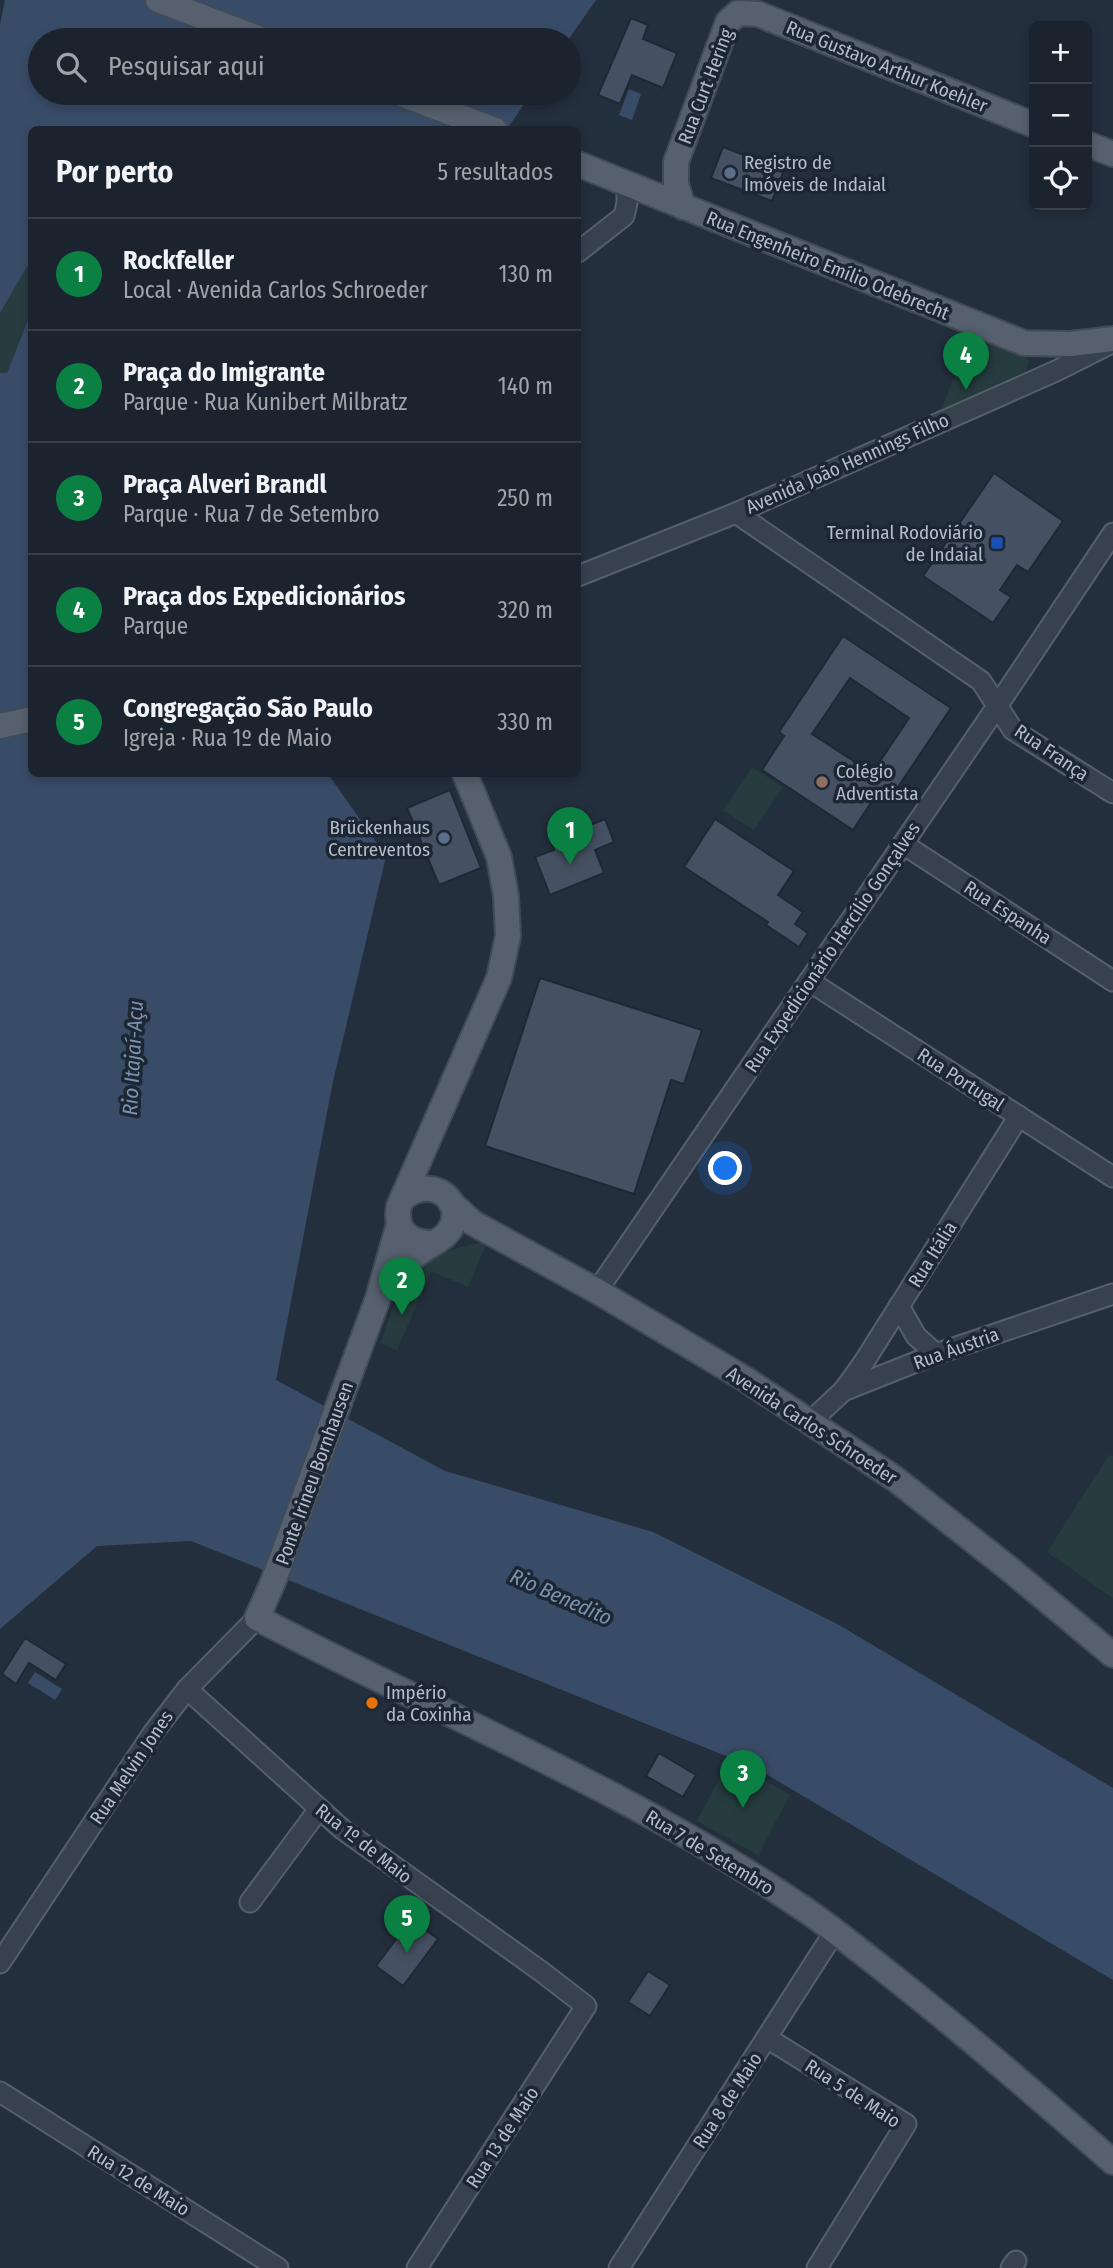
<!DOCTYPE html>
<html lang="pt">
<head>
<meta charset="utf-8">
<style>
	:root { --surface:#1b232e; --page:#282f3a; --text:#f1f3f6; --muted:#a0a4aa; --line:#39404a; --accent:#0b8043 }
	body { margin:0; font-family:"Fira Sans Condensed",sans-serif; background:var(--page); color:var(--text) }
	.controls { position:absolute; right:21px; top:21px; display:grid; overflow:hidden; border-radius:10px; box-shadow:0 4px 10px #0003 }
	.controls button { width:63px; height:63px; display:grid; place-items:center; padding:0; border:0; border-bottom:2px solid var(--line); background:var(--surface); color:var(--text); font:35px sans-serif }
	.you { position:absolute; left:726px; top:1169px; width:24px; height:24px; margin:-18px; border:5px solid #fff; border-radius:50%; background:#1a73e8; box-shadow:0 0 0 10px #1a73e833 }
	.badge { display:grid; place-items:center; width:46px; height:46px; border-radius:50%; background:var(--accent); color:#fff; font-size:23px; font-weight:700 }
	.pin { position:absolute; translate:-50% -58px; filter:drop-shadow(0 2px 4px #0008) }
	.pin::after { content:''; position:absolute; top:37px; width:24px; height:21px; background:inherit; clip-path:polygon(0 0,100% 0,50% 100%) }
	.list { margin:0; padding:0; list-style:none }
	h2 { display:flex; justify-content:space-between; align-items:center; height:91px; margin:0; padding:0 28px; font-size:30px }
	h2 small { font-size:23px; font-weight:400; color:var(--muted) }
	.list li { display:grid; grid-template-columns:46px 1fr auto; gap:21px; align-items:center; box-sizing:border-box; height:112px; padding:0 28px; border-top:2px solid var(--line) }
	.list b { display:block; font-size:26px; white-space:nowrap }
	.list p { margin:0; font-size:23px; white-space:nowrap; color:var(--muted) }
	.list em { font-size:23px; font-style:normal; color:var(--muted) }
	.icon { flex:none; width:38px; height:38px; fill:none; stroke:currentColor; stroke-width:2; stroke-linecap:round; stroke-linejoin:round }
	.map { position:relative; flex:none; width:1113px; height:2268px; overflow:hidden }
	.search { position:absolute; background:var(--surface); box-shadow:0 4px 10px #0003; left:28px; top:28px; width:553px; height:77px; display:flex; align-items:center; gap:18px; box-sizing:border-box; padding:0 24px; border-radius:38px; color:var(--muted); font-size:26px }
	.panel { position:absolute; background:var(--surface); box-shadow:0 4px 10px #0003; left:28px; top:126px; width:553px; height:651px; border-radius:10px }
	.map>svg:first-child { display:block }
	.green { fill:#263c3f }
	.water { fill:#394c67 }
	.building { fill:#455162; stroke:#1f2835; stroke-width:2; fill-rule:evenodd }
	.lines { fill:none; stroke-linecap:round; stroke-linejoin:round }
	.minor-casing { stroke:#565f6c; stroke-width:23 }
	.major-casing { stroke:#414a57; stroke-width:28 }
	.minor { stroke:#38414e; stroke-width:19 }
	.major { stroke:#56606e; stroke-width:24 }
	.service-dot { fill:#5c6f8a; stroke:#1d2633; stroke-width:2.5 }
	.transit-dot { fill:#1a4fb4; stroke:#1d2633; stroke-width:2.5 }
	.education-dot { fill:#8d6e63; stroke:#1d2633; stroke-width:2.5 }
	.food-dot { fill:#e8710a; stroke:#1d2633; stroke-width:2.5 }
	.labels { text-anchor:middle; stroke-width:7; stroke-linejoin:round; paint-order:stroke }
	.street-label { font-size:19px; fill:#b4bcc9; stroke:#1d2633 }
	.poi-label { font-size:19px; fill:#b4bcc9; stroke:#1d2633; text-anchor:start }
	.water-label { font-size:21px; font-style:italic; fill:#7c92b1; stroke:#1d2633 }
</style>
</head>
<body>
<div class="map">
<svg width="1113" height="2268" viewBox="0 0 1113 2268">
	<rect width="100%" height="100%" fill="#242f3e"/>
	<!-- green -->
	<g class="green">
		<path d="M31,266V312L7,373H0V313L27,267Z"/>
		<path d="M970,335L1024,354L1029,361L1026,371L942,409Z"/>
		<path d="M752,767L783,787L754,830L723,810Z"/>
		<path d="M487,1242L468,1287L431,1271L397,1350L380,1343C388,1323 395,1300 406,1282C422,1255 459,1246 487,1242Z"/>
		<path d="M1109,1455L1113,1456V1598L1047,1552Z"/>
		<path d="M728,1762L751,1772L790,1795L758,1855L697,1821Z"/>
	</g>
	<!-- water -->
	<g class="water">
		<path d="M5,0H596L568,40H40V93H532L507,129L32,130L31,266L27,267L0,313V25Z"/>
		<path d="M629,89L641,94L632,120L619,115Z"/>
		<path d="M31,312L32,774H328L386,856L332,1086L276,1380L445,1471L653,1532L839,1625L1113,1788V1980L756,1768L191,1541L97,1546L0,1629V373H7Z"/>
		<path d="M35,1672L62,1689L55,1700L28,1683Z"/>
	</g>
	<!-- building -->
	<g class="building">
		<path d="M631,18L648,25L643,39L677,53L663,88L632,75L620,104L598,95Z"/>
		<path d="M723,147L784,170L772,201L711,178Z"/>
		<path d="M994,473L1063,521L1028,572L1017,565L1000,590L1011,597L993,623L923,576Z"/>
		<path d="M843,636L951,708L888,802L877,794L853,830L762,770L784,736L779,732ZM850,678L909,718L872,773L812,734Z"/>
		<path d="M450,790L481,868L439,885L407,808Z"/>
		<path d="M605,819L614,842L595,850L604,873L550,895L535,857L554,850L551,841Z"/>
		<path d="M715,819L794,871L778,895L803,912L795,924L808,933L799,947L766,925L768,922L684,867Z"/>
		<path d="M540,978L702,1030L684,1084L671,1080L634,1194L485,1146Z"/>
		<path d="M25,1638L66,1664L56,1680L29,1663L16,1684L2,1674Z"/>
		<path d="M659,1753L696,1775L683,1797L646,1776Z"/>
		<path d="M411,1919L438,1939L403,1986L376,1966Z"/>
		<path d="M648,1971L670,1985L650,2016L628,2002Z"/>
	</g>
	<g class="lines">
		<defs>
			<g id="minor">
				<path d="M578,252L624,216L627,203V184"/>
				<path d="M736,513L981,681L1013,730L1113,793"/>
				<path d="M578,576L736,513L1056,371L1112,343"/>
				<path d="M903,844L1113,981"/>
				<path d="M809,981L1113,1177"/>
				<path d="M597,1291L998,705L1113,533"/>
				<path d="M899,1306L916,1336L936,1354"/>
				<path d="M844,1390L864,1362L1019,1116"/>
				<path d="M810,1422L843,1391L936,1354L1113,1294"/>
				<path d="M187,1689L342,1829L542,1972L586,2006L417,2268"/>
				<path d="M250,1902L319,1809"/>
				<path d="M0,1963L153,1733L187,1689L257,1618"/>
				<path d="M767,2038L906,2124L817,2268"/>
				<path d="M0,2092L278,2268"/>
				<path d="M619,2268L835,1931"/>
				<path d="M1011,2268L1016,2261"/>
			</g>
			<g id="major">
				<path d="M158,0L263,40"/>
				<path d="M399,93L495,130"/>
				<path d="M1087,144L1113,154"/>
				<path d="M578,164L1024,343L1071,344L1113,339"/>
				<path d="M683,207L676,184V162L728,22L738,13L758,14L1034,125"/>
				<path d="M0,726L32,719"/>
				<path d="M451,1203L473,1223L597,1291L745,1379L894,1478L1007,1567L1113,1655"/>
				<path d="M399,1224L378,1298L273,1582L257,1618C438,1713 629,1790 798,1905C826,1923 852,1945 878,1965C959,2028 1036,2095 1113,2162"/>
				<path d="M432,1243C409,1243 394,1230 399,1206L499,978L508,936L506,896L499,857L465,774"/>
				<path d="M384,1288C394,1273 408,1260 423,1250C431,1244 443,1240 449,1231C468,1203 433,1173 403,1198"/>
			</g>
		</defs>
		<!-- minor casing -->
		<use href="#minor" class="minor-casing"/>
		<!-- major casing -->
		<use href="#major" class="major-casing"/>
		<!-- minor -->
		<use href="#minor" class="minor"/>
		<!-- major -->
		<use href="#major" class="major"/>
	</g>
	<!-- markers -->
	<g class="service-dot">
		<circle cx="730" cy="173" r="7"/>
		<circle cx="444" cy="838" r="7"/>
	</g>
	<rect class="transit-dot" x="990" y="536" width="14" height="14" rx="3.5"/>
	<circle class="education-dot" cx="822" cy="782" r="7"/>
	<circle class="food-dot" cx="372" cy="1703" r="7"/>
	<g class="labels">
		<!-- street labels -->
		<g class="street-label">
			<text transform="translate(887 66) rotate(22)" y="7">Rua Gustavo Arthur Koehler</text>
			<text transform="translate(705 86) rotate(-69)" y="7">Rua Curt Hering</text>
			<text transform="translate(828 265) rotate(22)" y="7">Rua Engenheiro Emílio Odebrecht</text>
			<text transform="translate(847 463) rotate(-24)" y="7">Avenida João Hennings Filho</text>
			<text transform="translate(1052 752) rotate(34)" y="7">Rua França</text>
			<text transform="translate(1008 912) rotate(33)" y="7">Rua Espanha</text>
			<text transform="translate(832 947) rotate(-56)" y="7">Rua Expedicionário Hercílio Gonçalves</text>
			<text transform="translate(961 1079) rotate(33)" y="7">Rua Portugal</text>
			<text transform="translate(932 1254) rotate(-58)" y="7">Rua Itália</text>
			<text transform="translate(956 1348) rotate(-20)" y="7">Rua Áustria</text>
			<text transform="translate(812 1425) rotate(33)" y="7">Avenida Carlos Schroeder</text>
			<text transform="translate(314 1473) rotate(-70)" y="7">Ponte Irineu Bornhausen</text>
			<text transform="translate(131 1767) rotate(-56)" y="7">Rua Melvin Jones</text>
			<text transform="translate(364 1843) rotate(38)" y="7">Rua 1º de Maio</text>
			<text transform="translate(710 1852) rotate(31)" y="7">Rua 7 de Setembro</text>
			<text transform="translate(853 2093) rotate(33)" y="7">Rua 5 de Maio</text>
			<text transform="translate(727 2100) rotate(-57)" y="7">Rua 8 de Maio</text>
			<text transform="translate(502 2137) rotate(-57)" y="7">Rua 13 de Maio</text>
			<text transform="translate(139 2180) rotate(32)" y="7">Rua 12 de Maio</text>
		</g>
		<!-- poi labels -->
		<g class="poi-label">
			<text x="744" y="169">Registro de<tspan x="744" dy="22">Imóveis de Indaial</tspan></text>
			<text x="983" y="539" text-anchor="end">Terminal Rodoviário<tspan x="983" dy="22">de Indaial</tspan></text>
			<text x="836" y="778">Colégio<tspan x="836" dy="22">Adventista</tspan></text>
			<text x="430" y="834" text-anchor="end">Brückenhaus<tspan x="430" dy="22">Centreventos</tspan></text>
			<text x="386" y="1699">Império<tspan x="386" dy="22">da Coxinha</tspan></text>
		</g>
		<!-- water labels -->
		<g class="water-label">
			<text transform="translate(133 1058) rotate(-87)" y="7">Rio Itajaí-Açu</text>
			<text transform="translate(561 1597) rotate(24)" y="7">Rio Benedito</text>
		</g>
	</g>
</svg>
<div class="controls">
<button>+</button>
<button>−</button>
<button><svg class="icon" aria-label="locate" viewBox="0 0 24 24"><circle cx="12" cy="12" r="6"/><path d="M12 2v4M12 18v4M2 12h4M18 12h4"/></svg></button>
</div>
<div class="you"></div>
<div class="pin badge" style="left:570px;top:865px">1</div>
<div class="pin badge" style="left:402px;top:1315px">2</div>
<div class="pin badge" style="left:743px;top:1808px">3</div>
<div class="pin badge" style="left:966px;top:390px">4</div>
<div class="pin badge" style="left:407px;top:1953px">5</div>
<div class="search"><svg class="icon" aria-label="search" viewBox="0 0 24 24"><circle cx="10" cy="10" r="6"/><path d="M15 15l6 6"/></svg>Pesquisar aqui</div>
<section class="panel">
<h2>Por perto<small>5 resultados</small></h2>
<ul class="list">
<li><span class="badge">1</span><div><b>Rockfeller</b><p>Local · Avenida Carlos Schroeder</p></div><em>130 m</em></li>
<li><span class="badge">2</span><div><b>Praça do Imigrante</b><p>Parque · Rua Kunibert Milbratz</p></div><em>140 m</em></li>
<li><span class="badge">3</span><div><b>Praça Alveri Brandl</b><p>Parque · Rua 7 de Setembro</p></div><em>250 m</em></li>
<li><span class="badge">4</span><div><b>Praça dos Expedicionários</b><p>Parque</p></div><em>320 m</em></li>
<li><span class="badge">5</span><div><b>Congregação São Paulo</b><p>Igreja · Rua 1º de Maio</p></div><em>330 m</em></li>
</ul>
</section>
</div>
</body>
</html>
